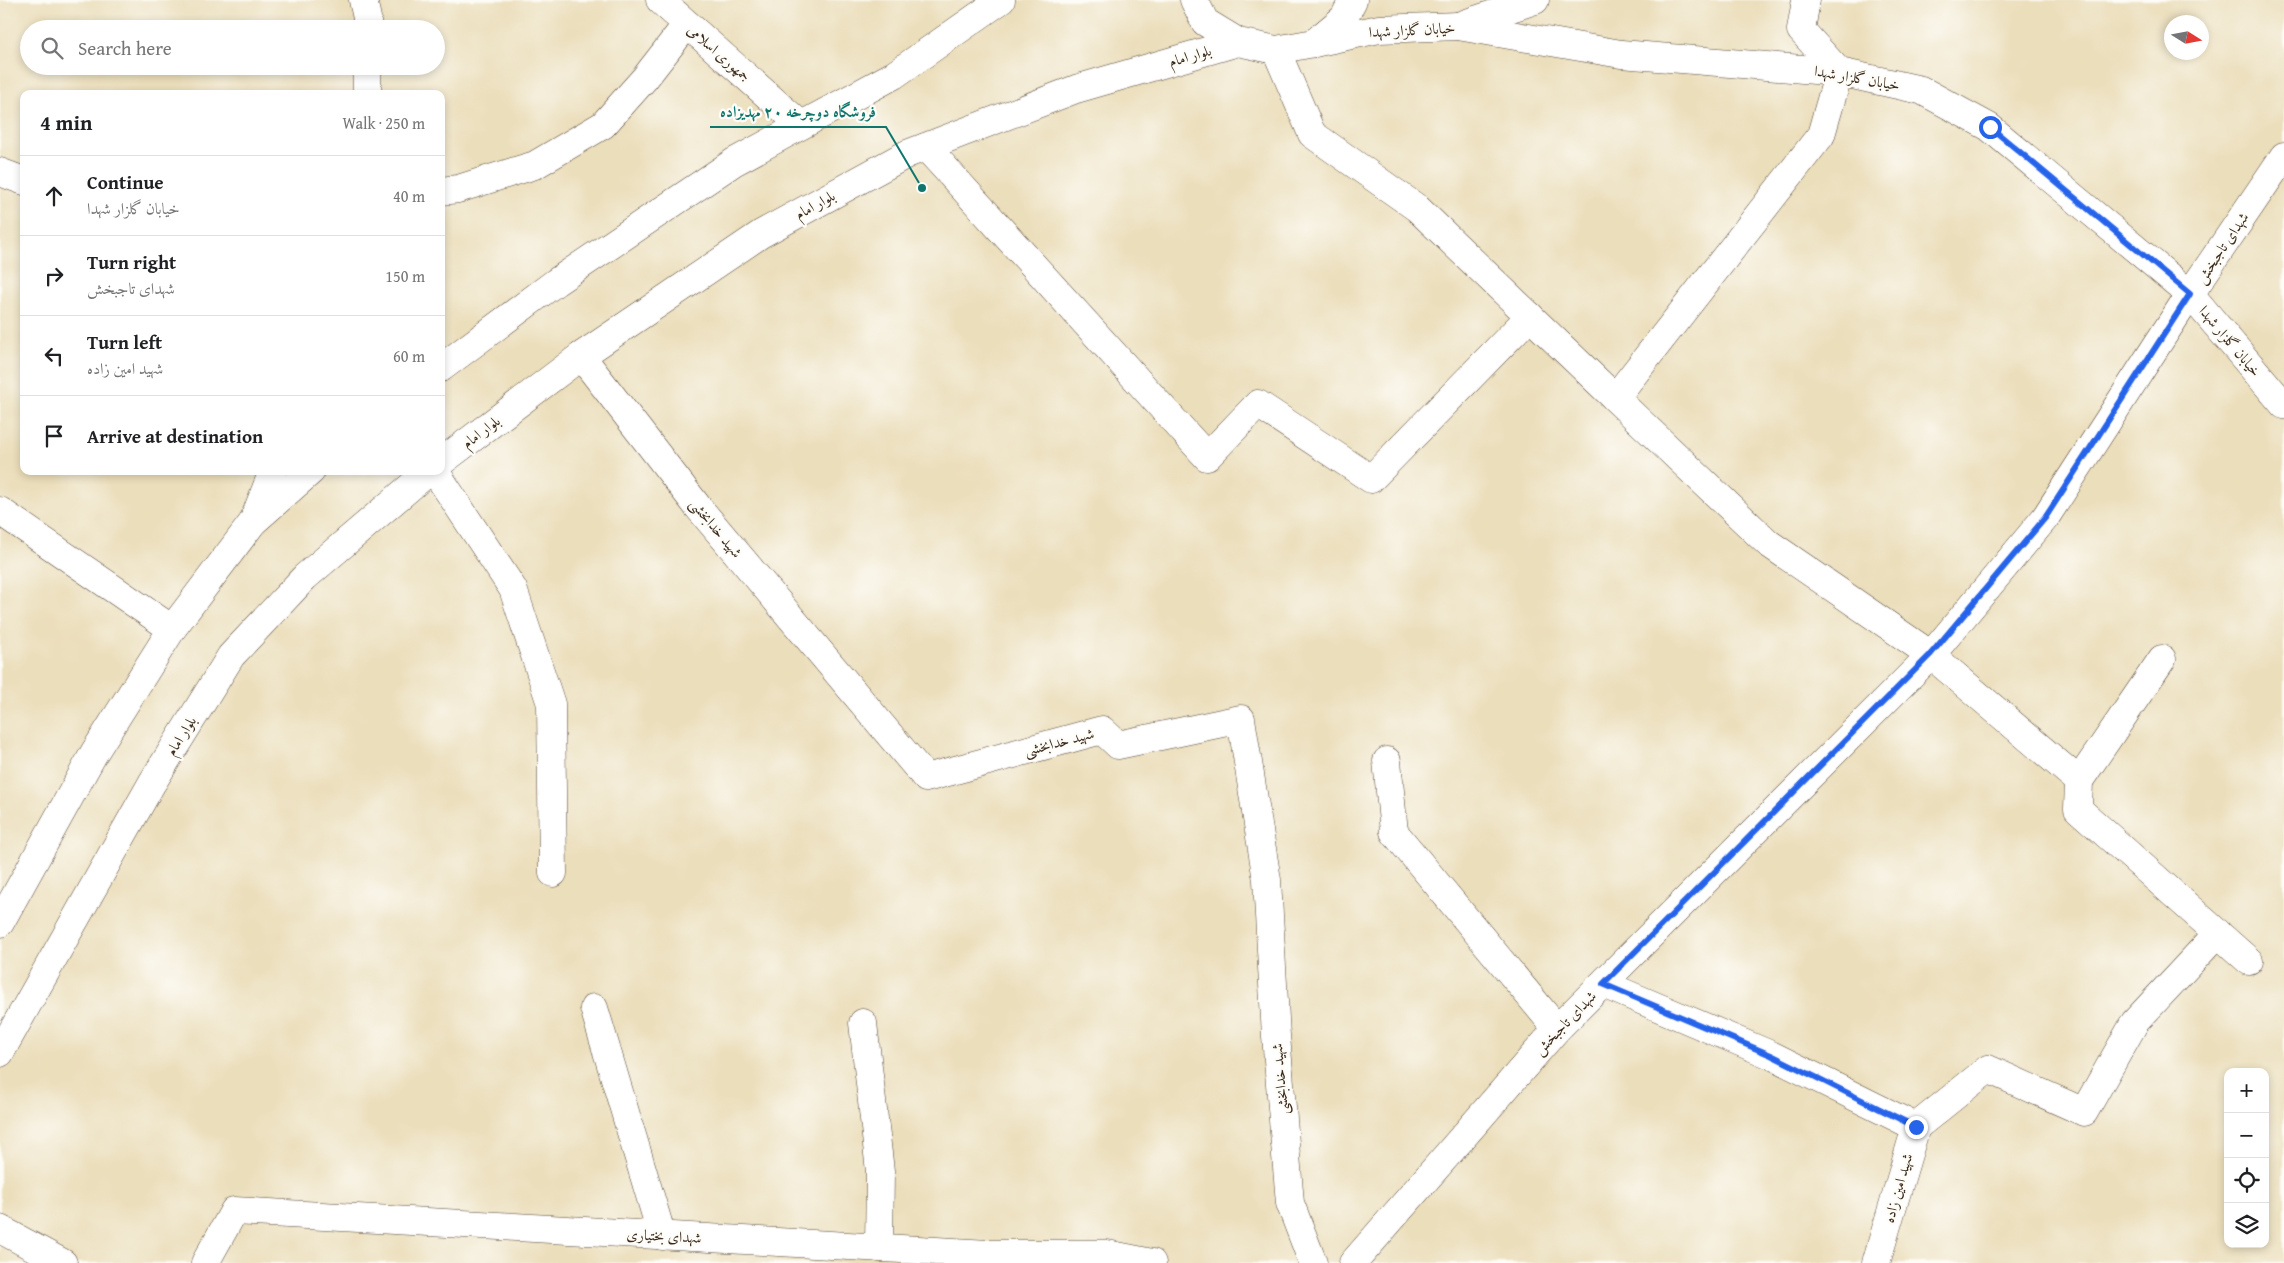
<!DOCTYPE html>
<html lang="en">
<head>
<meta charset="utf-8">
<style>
	:root { --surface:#fff; --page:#f2f2f2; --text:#202124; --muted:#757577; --line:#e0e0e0 }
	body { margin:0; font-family:"Gentium Book Plus",Amiri,serif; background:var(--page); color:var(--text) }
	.controls { position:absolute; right:15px; bottom:15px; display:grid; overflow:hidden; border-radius:10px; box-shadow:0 2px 8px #0003 }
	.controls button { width:45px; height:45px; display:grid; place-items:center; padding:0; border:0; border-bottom:1px solid var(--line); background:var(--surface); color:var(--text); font:25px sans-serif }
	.compass { position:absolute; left:2164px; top:15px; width:45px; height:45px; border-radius:50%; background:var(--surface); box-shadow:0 2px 8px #0003; rotate:101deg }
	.stop { position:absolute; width:15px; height:15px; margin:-11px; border:4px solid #2563eb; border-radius:50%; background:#fff }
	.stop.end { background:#2563eb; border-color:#fff; box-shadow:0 1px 5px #0008 }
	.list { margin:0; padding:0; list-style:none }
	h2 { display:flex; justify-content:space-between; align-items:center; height:65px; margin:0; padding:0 20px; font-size:21px }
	h2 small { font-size:16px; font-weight:400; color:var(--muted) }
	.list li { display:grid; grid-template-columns:32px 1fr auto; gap:15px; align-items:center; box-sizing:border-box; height:80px; padding:0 20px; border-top:1px solid var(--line) }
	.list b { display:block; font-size:19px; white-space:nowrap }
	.list p { margin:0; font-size:16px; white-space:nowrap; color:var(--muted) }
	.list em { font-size:16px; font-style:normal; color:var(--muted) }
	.icon { flex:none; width:28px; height:28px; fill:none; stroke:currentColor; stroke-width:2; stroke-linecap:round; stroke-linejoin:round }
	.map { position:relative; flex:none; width:2284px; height:1263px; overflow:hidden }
	.search { position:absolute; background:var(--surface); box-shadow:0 2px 8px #0003; left:20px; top:20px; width:425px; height:55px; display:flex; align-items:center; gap:12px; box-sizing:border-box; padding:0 18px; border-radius:28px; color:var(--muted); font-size:19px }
	.panel { position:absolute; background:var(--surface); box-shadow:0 2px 8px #0003; left:20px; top:90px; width:425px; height:385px; border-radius:10px }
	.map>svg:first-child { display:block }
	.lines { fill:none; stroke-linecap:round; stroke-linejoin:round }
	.minor-casing { stroke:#554536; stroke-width:29 }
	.tertiary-casing { stroke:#554536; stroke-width:29 }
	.minor { stroke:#fff; stroke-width:28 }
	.tertiary { stroke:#fff; stroke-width:28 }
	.route { stroke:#2563eb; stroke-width:6 }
	.labels { text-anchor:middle; stroke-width:4.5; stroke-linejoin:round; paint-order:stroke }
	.street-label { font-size:15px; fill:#3b2a1e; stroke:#fdfcf7 }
	.leader { fill:none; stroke:#0f766e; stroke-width:2 }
	.callout-dot { fill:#0f766e; stroke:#fdfcf7; stroke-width:2 }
	.callout-label { font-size:16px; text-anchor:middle; font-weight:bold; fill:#0f766e; stroke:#fdfcf7; stroke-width:4.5; stroke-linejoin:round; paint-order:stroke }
</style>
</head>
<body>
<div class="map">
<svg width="2284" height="1263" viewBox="0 0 2284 1263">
	<rect width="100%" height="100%" fill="#fdfcf7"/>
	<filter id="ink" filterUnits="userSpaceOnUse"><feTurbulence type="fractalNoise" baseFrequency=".02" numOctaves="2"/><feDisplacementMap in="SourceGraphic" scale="10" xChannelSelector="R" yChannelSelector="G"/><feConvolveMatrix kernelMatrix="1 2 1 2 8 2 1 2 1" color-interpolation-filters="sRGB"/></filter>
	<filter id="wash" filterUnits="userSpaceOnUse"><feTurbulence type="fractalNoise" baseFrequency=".0096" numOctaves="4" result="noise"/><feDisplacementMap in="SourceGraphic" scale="20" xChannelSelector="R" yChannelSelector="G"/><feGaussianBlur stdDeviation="1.12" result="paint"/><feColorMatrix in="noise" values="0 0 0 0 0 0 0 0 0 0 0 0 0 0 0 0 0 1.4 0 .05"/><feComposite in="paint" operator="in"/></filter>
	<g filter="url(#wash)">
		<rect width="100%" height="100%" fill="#ebdebb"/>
	</g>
	<g filter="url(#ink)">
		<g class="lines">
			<defs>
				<g id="minor">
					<path d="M363,0L367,18V29"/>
					<path d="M660,0L801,125"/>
					<path d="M1806,0L1801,30L1839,72L1821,135L1615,398L1768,543L1931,655L2079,781L2078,809L2249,961"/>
					<path d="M1314,43L1379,29L1458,26L1621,54L1839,72L1921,90L1989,127L2190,294L2284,405"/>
					<path d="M1276,50L1312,134L1417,208L1615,398"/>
					<path d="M367,94V66"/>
					<path d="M926,147L1207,457L1258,404L1371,479L1530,316"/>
					<path d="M0,172L24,181"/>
					<path d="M441,191L458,189L535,165L603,125L645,78L687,24"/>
					<path d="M581,356L698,507L926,778L1102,730L1118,745L1241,719L1267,880L1276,1036L1290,1203L1313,1263"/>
					<path d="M435,471L513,589L551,704L553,873"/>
					<path d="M0,511L172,629"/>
					<path d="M253,522L273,471"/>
					<path d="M1387,761L1394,832L1557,1029"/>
					<path d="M2079,781L2162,659"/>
					<path d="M1603,984L1771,1055L1916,1127L1876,1263"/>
					<path d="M594,1008L662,1236"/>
					<path d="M863,1023L880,1171L879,1248"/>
					<path d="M1916,1127L1988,1069L2084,1112L2135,1022L2218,933"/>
					<path d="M0,1229L63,1263"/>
					<path d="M205,1263L234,1211L989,1254H1107L1152,1263"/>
					<path d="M1353,1263L1557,1029L1931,655L2045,518L2190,294L2284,156"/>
				</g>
				<g id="tertiary">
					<path d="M1194,0L1205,22L1238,42L1276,50L1314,43L1344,18L1353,0"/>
					<path d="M1458,26L1535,0"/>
					<path d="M441,368L556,282L734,162L894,75L1001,0"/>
					<path d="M441,462L581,356L761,234L907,154L1076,89L1238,42"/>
					<path d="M0,923L94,753L172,629L253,522L311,471"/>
					<path d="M0,1053L152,783L231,656L305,577L429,471"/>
				</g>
			</defs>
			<!-- minor casing -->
			<use href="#minor" class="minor-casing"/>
			<!-- tertiary casing -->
			<use href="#tertiary" class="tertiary-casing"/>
			<!-- minor -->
			<use href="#minor" class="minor"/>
			<!-- tertiary -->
			<use href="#tertiary" class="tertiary"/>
		</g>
	</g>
	<g class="lines" filter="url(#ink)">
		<!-- route -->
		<path class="route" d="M1916,1127L1771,1055L1603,984L1930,655L2045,518L2190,294L1990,127"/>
	</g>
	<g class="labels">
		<!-- street labels -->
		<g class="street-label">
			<text transform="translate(1412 30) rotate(-3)" y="5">خیابان گلزار شهدا</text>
			<text transform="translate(719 53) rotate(41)" y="5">جمهوری اسلامی</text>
			<text transform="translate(1190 56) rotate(-16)" y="5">بلوار امام</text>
			<text transform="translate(1857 78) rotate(10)" y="5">خیابان گلزار شهدا</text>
			<text transform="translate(815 205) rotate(-29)" y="5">بلوار امام</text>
			<text transform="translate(2222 248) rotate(-56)" y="5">شهدای تاجبخش</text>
			<text transform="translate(2230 341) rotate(50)" y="5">خیابان گلزار شهدا</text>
			<text transform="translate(481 432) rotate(-37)" y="5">بلوار امام</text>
			<text transform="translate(716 528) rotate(50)" y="5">شهید خدابخشی</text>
			<text transform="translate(181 736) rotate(-58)" y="5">بلوار امام</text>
			<text transform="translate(1059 742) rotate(-15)" y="5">شهید خدابخشی</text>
			<text transform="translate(1565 1023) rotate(-46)" y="5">شهدای تاجبخش</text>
			<text transform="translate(1280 1079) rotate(-95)" y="5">شهید خدابخشی</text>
			<text transform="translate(1898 1188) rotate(-74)" y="5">شهید امین زاده</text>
			<text transform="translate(664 1236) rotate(3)" y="5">شهدای بختیاری</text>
		</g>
	</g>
	<!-- callouts -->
	<path class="leader" d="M922 188L886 127H710"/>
	<circle class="callout-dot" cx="922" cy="188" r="5"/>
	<g class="callout-label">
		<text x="798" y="117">فروشگاه دوچرخه ۲۰ مهدیزاده</text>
	</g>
</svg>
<div class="controls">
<button>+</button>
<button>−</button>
<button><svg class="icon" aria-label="locate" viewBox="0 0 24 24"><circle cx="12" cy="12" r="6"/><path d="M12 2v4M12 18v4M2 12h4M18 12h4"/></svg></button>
<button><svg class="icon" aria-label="layers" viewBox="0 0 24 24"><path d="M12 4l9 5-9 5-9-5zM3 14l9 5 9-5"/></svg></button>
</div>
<svg class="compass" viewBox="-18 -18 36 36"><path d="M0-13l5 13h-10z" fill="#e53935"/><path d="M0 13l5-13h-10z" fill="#757577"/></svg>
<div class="stop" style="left:1990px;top:127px"></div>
<div class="stop end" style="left:1916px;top:1127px"></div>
<div class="search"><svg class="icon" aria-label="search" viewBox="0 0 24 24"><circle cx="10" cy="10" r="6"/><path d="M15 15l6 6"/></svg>Search here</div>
<section class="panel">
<h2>4 min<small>Walk · 250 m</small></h2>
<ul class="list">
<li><svg class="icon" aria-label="ahead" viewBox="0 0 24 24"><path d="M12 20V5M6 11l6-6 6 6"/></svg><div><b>Continue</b><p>خیابان گلزار شهدا</p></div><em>40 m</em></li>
<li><svg class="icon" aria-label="right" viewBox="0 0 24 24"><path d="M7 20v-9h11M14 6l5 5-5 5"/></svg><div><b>Turn right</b><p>شهدای تاجبخش</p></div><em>150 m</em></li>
<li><svg class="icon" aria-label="left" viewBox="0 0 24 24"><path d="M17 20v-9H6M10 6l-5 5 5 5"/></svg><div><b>Turn left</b><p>شهید امین زاده</p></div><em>60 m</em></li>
<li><svg class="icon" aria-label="arrive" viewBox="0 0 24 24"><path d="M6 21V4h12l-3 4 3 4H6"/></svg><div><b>Arrive at destination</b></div></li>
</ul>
</section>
</div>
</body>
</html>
